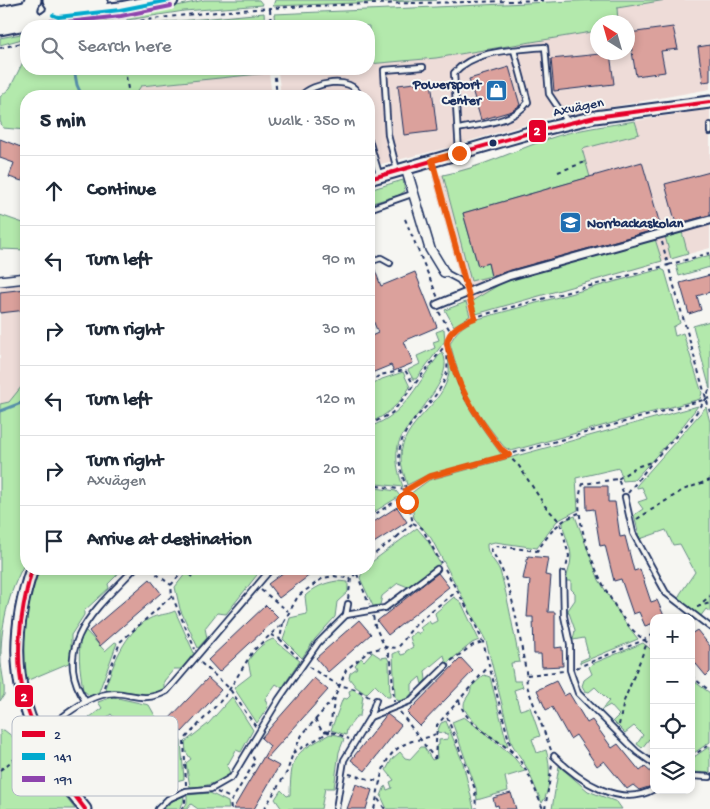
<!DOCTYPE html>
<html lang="en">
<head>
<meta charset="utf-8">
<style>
	:root { --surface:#fff; --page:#f6f6f7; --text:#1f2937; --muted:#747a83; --line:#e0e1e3 }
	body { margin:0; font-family:"Gochi Hand",sans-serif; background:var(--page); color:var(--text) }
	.controls { position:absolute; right:15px; bottom:15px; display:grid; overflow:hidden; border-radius:10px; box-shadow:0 2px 8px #0003 }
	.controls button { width:45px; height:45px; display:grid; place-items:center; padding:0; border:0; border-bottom:1px solid var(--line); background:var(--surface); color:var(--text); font:25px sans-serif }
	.compass { position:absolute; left:590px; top:15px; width:45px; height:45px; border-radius:50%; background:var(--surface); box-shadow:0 2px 8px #0003; rotate:323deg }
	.stop { position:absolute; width:15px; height:15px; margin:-11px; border:4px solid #ea580c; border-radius:50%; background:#fff }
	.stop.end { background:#ea580c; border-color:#fff; box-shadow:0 1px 5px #0008 }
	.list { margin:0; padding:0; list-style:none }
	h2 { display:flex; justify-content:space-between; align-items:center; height:65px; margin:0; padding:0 20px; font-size:21px }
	h2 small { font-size:16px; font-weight:400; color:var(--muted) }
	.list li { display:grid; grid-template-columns:32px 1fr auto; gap:15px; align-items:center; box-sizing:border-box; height:70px; padding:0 20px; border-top:1px solid var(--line) }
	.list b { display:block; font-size:19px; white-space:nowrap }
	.list p { margin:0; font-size:16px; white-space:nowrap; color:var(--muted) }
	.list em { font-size:16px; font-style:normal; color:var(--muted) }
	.icon { flex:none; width:28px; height:28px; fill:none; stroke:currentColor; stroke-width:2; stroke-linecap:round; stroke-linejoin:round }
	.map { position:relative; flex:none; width:710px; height:809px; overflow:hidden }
	.search { position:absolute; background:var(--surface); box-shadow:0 2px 8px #0003; left:20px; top:20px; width:355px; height:55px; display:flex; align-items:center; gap:12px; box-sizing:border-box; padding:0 18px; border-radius:20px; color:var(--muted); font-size:19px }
	.panel { position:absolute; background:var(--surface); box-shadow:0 2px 8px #0003; left:20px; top:90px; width:355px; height:485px; border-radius:20px }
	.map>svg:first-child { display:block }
	.built { fill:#eedcd8 }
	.green { fill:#b3e9ac; stroke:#678c85 }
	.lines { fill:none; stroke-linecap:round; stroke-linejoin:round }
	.stream { stroke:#5991ac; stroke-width:3 }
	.building { fill:#dba19c; stroke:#1b2f5e }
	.service-casing { stroke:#1b2f5e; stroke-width:8 }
	.pedestrian-casing { stroke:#1b2f5e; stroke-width:11 }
	.minor-casing { stroke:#1b2f5e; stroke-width:12 }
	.tertiary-casing { stroke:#1b2f5e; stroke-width:15 }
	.trunk-casing { stroke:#1b2f5e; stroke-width:19 }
	.path { stroke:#1b2f5e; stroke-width:2; stroke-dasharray:4 4; stroke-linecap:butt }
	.service { stroke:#f6f6f2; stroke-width:4.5 }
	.pedestrian { stroke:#f6f6f2; stroke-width:7 }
	.minor { stroke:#f6f6f2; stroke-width:9 }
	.tertiary { stroke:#f6f6f2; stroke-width:11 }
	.trunk { stroke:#f6f6f2; stroke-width:15 }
	.bus-1-casing { stroke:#f6f6f2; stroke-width:8 }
	.bus-2-casing { stroke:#f6f6f2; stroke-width:8 }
	.bus-3-casing { stroke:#f6f6f2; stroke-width:8 }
	.bus-1 { stroke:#e4002b; stroke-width:4 }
	.bus-2 { stroke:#00a9ce; stroke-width:4 }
	.bus-3 { stroke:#8e44ad; stroke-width:4 }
	.route { stroke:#ea580c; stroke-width:6 }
	.bus-dot { fill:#1b2f5e; stroke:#f6f6f2; stroke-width:2 }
	.labels { text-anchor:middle; stroke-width:4; stroke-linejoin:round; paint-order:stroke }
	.poi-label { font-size:14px; font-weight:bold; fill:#1b2f5e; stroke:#f6f6f2; text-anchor:end }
	.street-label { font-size:14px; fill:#1b2f5e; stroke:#f6f6f2 }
	.key { fill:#f6f6f2; stroke:#b4bac6; stroke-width:1 }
	.key-label { font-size:14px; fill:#1b2f5e }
	.line-badge { stroke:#f6f6f2; stroke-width:2 }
	.badge-label { font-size:14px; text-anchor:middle; font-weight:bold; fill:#fff }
</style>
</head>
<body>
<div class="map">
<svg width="710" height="809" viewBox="0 0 710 809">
	<rect width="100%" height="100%" fill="#f6f6f2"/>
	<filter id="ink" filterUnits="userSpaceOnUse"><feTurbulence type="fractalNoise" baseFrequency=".02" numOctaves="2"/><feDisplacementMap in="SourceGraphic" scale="10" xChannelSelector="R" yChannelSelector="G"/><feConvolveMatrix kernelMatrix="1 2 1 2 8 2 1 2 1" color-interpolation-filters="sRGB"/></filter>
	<g filter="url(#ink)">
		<!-- built -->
		<g class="built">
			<path d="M665,0H710V89L544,119L446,148L369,167V96H281L278,72L313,69H369V64L436,58L597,31L598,52H628V22H619L616,8Z"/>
			<path d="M269,73L272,96H134L140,86Z"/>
			<path d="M710,109V248L470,316L432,176L452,173L499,158L549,138L584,129Z"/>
			<path d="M26,284V381L9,402L0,404V287Z"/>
		</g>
		<!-- green -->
		<g class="green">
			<path d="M204,0H259L263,5L184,11L127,20V17Z"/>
			<path d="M275,0H437L273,6Z"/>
			<path d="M597,0H666L617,8L618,22H598L597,31L436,58L369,64V26H275L274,14Z"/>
			<path d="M264,13L265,26H147L170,22Z"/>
			<path d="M112,19L113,23L92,26H67Z"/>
			<path d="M26,33V38L0,45V38Z"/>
			<path d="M26,56V69H269V73L141,86L134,96H26V130L3,128L0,121V97L10,88Z"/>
			<path d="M635,121L639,134L582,149L590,177L463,213L478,266L488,263L491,276L471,281L443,175C480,168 513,151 548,139C576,129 606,126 635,121Z"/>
			<path d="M403,180L405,191L399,195L369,204V190Z"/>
			<path d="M0,215L26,224V250L0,249Z"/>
			<path d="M682,232L688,254L671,259L665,236Z"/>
			<path d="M655,239L662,261L476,314L472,301L507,280Z"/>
			<path d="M710,255V267L679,276L676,265Z"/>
			<path d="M661,269L665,271L680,323L673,327L675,336L683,333L702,393L700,399L511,451L504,447L471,404L462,387L450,344C455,332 462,326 474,320Z"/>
			<path d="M466,302L470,316L454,326L445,310Z"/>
			<path d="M710,321V389L693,326Z"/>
			<path d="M444,329L445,341L416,379H413L408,370L420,364L417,356L435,348L433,342L439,340L436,332Z"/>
			<path d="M442,352C458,378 408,419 399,442C394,457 398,472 403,487L369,483V427C408,414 417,381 442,352Z"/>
			<path d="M448,356C460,398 476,420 502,455L428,475L407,485C405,476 401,467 401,458C400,422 445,406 449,372C450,367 448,361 448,356Z"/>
			<path d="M403,372L410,387C398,405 388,415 369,423V387L382,379Z"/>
			<path d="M26,381V561C8,593 0,627 1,663C2,674 5,684 4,695L0,701V404L9,402Z"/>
			<path d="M698,406L678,432L634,480L623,481L619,468L576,478L578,510L557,521L537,548L495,542L487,544C486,555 496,561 500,571C509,601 513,632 520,662L511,663L514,681H521L523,687L514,690L520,710L530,707L540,736L532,739L537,753L546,750C551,764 551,791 542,803L527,768L512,744L486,641L431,538L414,518L410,494L429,480Z"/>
			<path d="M706,407L710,422V612L706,609L700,617L678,601L680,594L695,572L680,544L673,545L666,530L640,539L634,515L643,509L638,502L647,499L642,487L637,488V485Z"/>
			<path d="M369,487L396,491L400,496L369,515Z"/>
			<path d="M575,516L599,580L624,621L638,639L580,663V661L589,657L584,638L573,640L575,630L568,610L575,600V593L571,589V581H566C567,573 571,565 571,557C571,545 562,532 563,521Z"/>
			<path d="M417,528L428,541L440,564L408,587L398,583L382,596L380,605L373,606L360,578L363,569H369V564Z"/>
			<path d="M40,569H127L124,572L119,573L108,584L109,588L84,611V615L71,635V662L19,684L18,623Z"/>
			<path d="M189,569H256L257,575L226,614L217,613L205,628L207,638L198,648L180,609L175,587Z"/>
			<path d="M337,581L348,582V592L337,602L335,617L315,639L302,658L283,639L290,618L307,614L305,596C315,587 324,583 337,581Z"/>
			<path d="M454,597L461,602L479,640L472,643L446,664L444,655L425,671L426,680L422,684L420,677L412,684V693L407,699L398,701L395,697L393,654L399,651L401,655L405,654L406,651L413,647L410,637L416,632L420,634L422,630L420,628L429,621L431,624L437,621L435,613Z"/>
			<path d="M175,611L194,653L181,669H174L164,681V688C148,700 128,693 110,691L105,688C114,663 124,633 149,619C158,614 167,615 175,611Z"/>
			<path d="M84,629L105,651L115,642L117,643L98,694L90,696L83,690C80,668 76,650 84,629Z"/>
			<path d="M273,639L300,661L282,688L276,684L265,699L268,707L257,723L234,688L251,675L248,661C255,651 262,643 273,639Z"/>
			<path d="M643,643L654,652V742L649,739L642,748L637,744L643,735L634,726L625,733L613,721L619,715L610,705L601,710L609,701L595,687L589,692L585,691L582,686L584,680L592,674L589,667L592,664Z"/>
			<path d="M372,652L381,658L387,657L389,661L390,697H387L375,685L366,694L356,687L349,678L350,673L357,668L355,665L361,658L364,661Z"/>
			<path d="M484,675L490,677L508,747C498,743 463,717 464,705C464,698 472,694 471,687Z"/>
			<path d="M691,679L710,693V742L691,755Z"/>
			<path d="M353,689L363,696L360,716H357L347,729L346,735L331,730L343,698L347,699L350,696L349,691Z"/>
			<path d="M113,697L149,705L158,721L181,741L184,779L169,783L111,714L84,736L77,727L102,708L98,702Z"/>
			<path d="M232,697L253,730L241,752L236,750L227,766L230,773C220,783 204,787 190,787L186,763L191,759L186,752L185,742L208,724Z"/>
			<path d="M464,717L511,754L525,771L505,777L508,791L477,800L476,788L452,722Z"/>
			<path d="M446,721L463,763L474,809H387L381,796L385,786L387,790L392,788L390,782L394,780L386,770L392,759L400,752L405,758L410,759L421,747H424L432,760L437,758L436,746L439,745V740L448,739V734L437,732L441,723Z"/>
			<path d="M4,730L27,748L75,809H0V731Z"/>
			<path d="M330,734L338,735L344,739L339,752L334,788H325L321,809H282L275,799L281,790L287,796L290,795C291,752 295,754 330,734Z"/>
			<path d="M710,746V773L691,772V759Z"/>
			<path d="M559,766L588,791L617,802L622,809H552Z"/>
			<path d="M210,793L228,802L229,809H198L191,804L187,809H183L187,803V795Z"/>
			<path d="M184,796L183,803L179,809H163L174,800Z"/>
		</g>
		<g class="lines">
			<!-- stream -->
			<g class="stream">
				<path d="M74,69L77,85L82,96"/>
				<path d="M0,411L21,403L26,397"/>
			</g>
		</g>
		<!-- building -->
		<g class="building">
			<path d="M673,27L678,49L661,51L665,72L636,76L629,33Z"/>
			<path d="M710,45V81L703,82L698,47Z"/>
			<path d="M610,53L614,84L554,91L551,59Z"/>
			<path d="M509,67L520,105L512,111L481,120L469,79Z"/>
			<path d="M431,81L437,131L404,135L398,85Z"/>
			<path d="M0,139L26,149V168L22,181L9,177L14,163L0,158Z"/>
			<path d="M642,162L661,228L491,276L488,263L478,266L463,213Z"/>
			<path d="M710,172V215L676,224L665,184Z"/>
			<path d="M373,265L381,286L415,272L437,327L404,341L413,363L394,371L391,365L369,374V337L378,333L369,310V266Z"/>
			<path d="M710,275V292L697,296L701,310L689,314L680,283Z"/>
			<path d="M26,289V310L0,313V292Z"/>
			<path d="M586,486H608V502H615L620,537L625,536L634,571L640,569L651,602L657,600L665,618H654V623L645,626L639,612L633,614L621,579L614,581L605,545L600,546L594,509L587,510Z"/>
			<path d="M397,507L407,522L369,546V525Z"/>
			<path d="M528,556L548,558L545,575L551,576L548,612H555V648L562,647L563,666L542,667L541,654H534L533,617H527L530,580L523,579Z"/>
			<path d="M288,569H318L279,598L268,584Z"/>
			<path d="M438,573L449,587L388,635L377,621Z"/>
			<path d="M150,579L161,593L100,646L89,631Z"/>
			<path d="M266,605L278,617L219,672L208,660Z"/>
			<path d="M359,620L371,634L328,672L316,658Z"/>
			<path d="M697,630L710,646V672L706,676L691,658V634Z"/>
			<path d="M461,658L473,671L420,726L407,713Z"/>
			<path d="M208,678L221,690L182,732L168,720Z"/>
			<path d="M314,678L328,690L266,759L279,766L254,809H233L270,746L261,738Z"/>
			<path d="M556,681L564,696L569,693L587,723L592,720L612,748L618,744L640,771L645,767L654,775L652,786L639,790L633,785L627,789L604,761L597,766L576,735L570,739L552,707L546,710L537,690Z"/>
			<path d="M387,714L401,725L365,771L351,760Z"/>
			<path d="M356,784L372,790L366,809H347Z"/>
			<path d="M511,793L516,809H499L498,805L495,806L493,798Z"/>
		</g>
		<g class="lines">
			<defs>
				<g id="service">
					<path d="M301,96C312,83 353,74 359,96"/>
					<path d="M710,125V132"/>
					<path d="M458,129C481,124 513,123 528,102L514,50"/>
					<path d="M369,140L379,174"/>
					<path d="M459,152L454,73C475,49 515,50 545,47L549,94L568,122"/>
					<path d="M397,170L388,135L384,70L423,67"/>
					<path d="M369,209L412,194"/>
					<path d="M369,262L381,258L390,263"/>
					<path d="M444,272L459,280L468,291"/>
					<path d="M625,497L633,533L666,593L710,627"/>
					<path d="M563,574L564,616L570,644V670L578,693L637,752L654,764"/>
					<path d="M346,615L385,608L437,569"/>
					<path d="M86,702C48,647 99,606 134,569"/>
					<path d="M370,717L410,701L446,666"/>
					<path d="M33,740C53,725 77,702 102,695C127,688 139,706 167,691L271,569"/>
					<path d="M554,756C578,780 620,809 654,789"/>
					<path d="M691,776L710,777"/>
					<path d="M158,809L168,799L186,791L211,789L232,777L279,699L318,643L346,615L348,604"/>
					<path d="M336,809L344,760L370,717L376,700"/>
				</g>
				<path id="pedestrian" d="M437,305L508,276L710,220"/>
				<g id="minor">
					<path d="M406,168L430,249L444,272"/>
					<path d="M0,281L26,278"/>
				</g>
				<g id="tertiary">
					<path d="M369,179L536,131L595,117L710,102"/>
					<path d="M32,569C0,664 23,735 85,809"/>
				</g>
				<g id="trunk">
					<path d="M33,0C26,11 31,21 44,22L53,15L55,6L51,0"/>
					<path d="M53,2L61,4L100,0"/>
					<path d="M0,15L29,9"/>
					<path d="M53,15L58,17L120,10L170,0"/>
					<path d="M0,27L36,20"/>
				</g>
			</defs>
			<!-- service casing -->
			<use href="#service" class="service-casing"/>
			<!-- pedestrian casing -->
			<use href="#pedestrian" class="pedestrian-casing"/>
			<!-- minor casing -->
			<use href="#minor" class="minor-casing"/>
			<!-- tertiary casing -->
			<use href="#tertiary" class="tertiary-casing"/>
			<!-- trunk casing -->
			<use href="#trunk" class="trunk-casing"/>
			<!-- path -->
			<g class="path">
				<path d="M270,9L271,26"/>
				<path d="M109,26C248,1 401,5 543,0"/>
				<path d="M0,48L26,42"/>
				<path d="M125,69L129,96"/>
				<path d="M274,69L277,96"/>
				<path d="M435,171L463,275"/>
				<path d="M558,172L588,161"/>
				<path d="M405,219L438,298"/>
				<path d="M662,242L668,265L710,253"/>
				<path d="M470,299L475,317L668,265L710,412"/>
				<path d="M439,312L452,334"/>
				<path d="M447,343L459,385L467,401L501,449L519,466L545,506L560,522L569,556L566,568"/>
				<path d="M369,383L380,375L405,370L414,385"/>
				<path d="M369,425L392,413L447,343C453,330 462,322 475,317"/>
				<path d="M618,479L636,467L651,462"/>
				<path d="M369,485L406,490L428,477L710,398"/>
				<path d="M623,492L618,479L583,484C567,520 606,599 630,627C637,635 645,641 654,647"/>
				<path d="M628,493L653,461L691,420L706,399L710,387"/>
				<path d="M369,518L407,494"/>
				<path d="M637,519L683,490L710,480"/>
				<path d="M413,523L422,528L441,563"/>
				<path d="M397,537L413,523C410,511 408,500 406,489C403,475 397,463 400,447C406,418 440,402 447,372C448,364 447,354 447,345"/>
				<path d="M369,558L397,537L398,542"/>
				<path d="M150,569L171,585"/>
				<path d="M185,569L192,577"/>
				<path d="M332,569L334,576"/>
				<path d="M445,569L472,617L483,642L512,752"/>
				<path d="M357,574L369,604"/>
				<path d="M261,590L288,611"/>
				<path d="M172,596L195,649"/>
				<path d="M348,599L351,579L359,569"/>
				<path d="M697,607L710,603"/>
				<path d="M697,607L710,596"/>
				<path d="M373,616L375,626L391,660L394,702"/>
				<path d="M283,623L280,639L298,658"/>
				<path d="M271,635L280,639"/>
				<path d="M451,661L473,645L483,642"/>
				<path d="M201,663L229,688L256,727"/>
				<path d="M309,667L338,685L356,689L369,697"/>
				<path d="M576,668L644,640L654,634"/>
				<path d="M527,675L564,671"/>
				<path d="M691,676L710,691"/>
				<path d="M104,687L120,642L172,596L171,585L185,569"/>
				<path d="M459,700C467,730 501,737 519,760C530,773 536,793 543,809"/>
				<path d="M400,712L435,759"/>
				<path d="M447,717L475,789L476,809"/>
				<path d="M315,719L322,731L336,733L349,739"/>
				<path d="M619,725L624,701L647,643"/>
				<path d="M551,750L527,686L526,671C518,632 514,584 491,550L496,546L537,551C551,532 556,522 579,513"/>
				<path d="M293,753L329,732L335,697"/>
				<path d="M691,757L710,744"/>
				<path d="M435,759L437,725L489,666"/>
				<path d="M0,770L32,746"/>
				<path d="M349,774L381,782"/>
				<path d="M186,785L184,740L226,695L253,651L284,622L298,596L323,578L334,576L351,579"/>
				<path d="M217,792L233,799"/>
				<path d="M378,799L385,809"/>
				<path d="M181,809L185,805V798"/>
				<path d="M231,809L230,803L255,762L252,755"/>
				<path d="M264,809L287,772L293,753L302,735L335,697L346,670L369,651L385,647L397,648C404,642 405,637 411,630C424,615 441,604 456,592"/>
				<path d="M374,809C381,785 379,756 405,744C414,739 425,740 435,734"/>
				<path d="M545,809L552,765"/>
			</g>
			<!-- service -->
			<use href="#service" class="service"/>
			<!-- pedestrian -->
			<use href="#pedestrian" class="pedestrian"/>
			<!-- minor -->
			<use href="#minor" class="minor"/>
			<!-- tertiary -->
			<use href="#tertiary" class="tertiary"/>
			<!-- trunk -->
			<use href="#trunk" class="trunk"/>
			<defs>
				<g id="bus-1">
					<path d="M369,179L536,131L595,117L710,102"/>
					<path d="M32,569C4,672 21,726 85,809"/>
				</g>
				<path id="bus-2" d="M53,15L58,17L120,10L170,0"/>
				<path id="bus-3" d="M51,21L59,23L121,16L171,6"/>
			</defs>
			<!-- bus-1 casing -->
			<use href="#bus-1" class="bus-1-casing"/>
			<!-- bus-2 casing -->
			<use href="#bus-2" class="bus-2-casing"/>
			<!-- bus-3 casing -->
			<use href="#bus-3" class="bus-3-casing"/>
			<!-- bus-1 -->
			<use href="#bus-1" class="bus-1"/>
			<!-- bus-2 -->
			<use href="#bus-2" class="bus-2"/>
			<!-- bus-3 -->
			<use href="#bus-3" class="bus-3"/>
		</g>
	</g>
	<g class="lines" filter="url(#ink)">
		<!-- route -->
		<path class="route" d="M407,502L406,490L428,477L509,455L501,449C480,421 462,396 452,362C451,356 447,348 447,343C448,330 465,321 475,318L432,160L459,153"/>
	</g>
	<!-- icons -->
	<defs>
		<symbol id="shop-square" viewBox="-11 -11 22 22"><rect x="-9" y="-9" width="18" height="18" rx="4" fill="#1f6fb2" stroke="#f6f6f2"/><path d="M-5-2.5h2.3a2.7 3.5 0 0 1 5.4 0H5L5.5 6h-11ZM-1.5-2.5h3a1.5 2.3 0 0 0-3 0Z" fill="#fff"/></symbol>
		<symbol id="school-square" viewBox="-11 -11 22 22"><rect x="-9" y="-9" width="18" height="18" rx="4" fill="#1f6fb2" stroke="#f6f6f2"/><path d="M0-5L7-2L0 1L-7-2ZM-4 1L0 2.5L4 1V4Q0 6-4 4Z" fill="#fff"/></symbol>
	</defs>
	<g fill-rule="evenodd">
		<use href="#shop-square" x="484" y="78" width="25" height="25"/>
		<use href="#school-square" x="558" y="210" width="25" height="25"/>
	</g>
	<!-- markers -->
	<circle class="bus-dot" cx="493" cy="143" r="4.5"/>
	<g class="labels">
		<!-- poi labels -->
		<g class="poi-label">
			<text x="481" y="88">Powersport<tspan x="481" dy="16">Center</tspan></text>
			<text x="587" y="227" text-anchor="start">Norrbackaskolan</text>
		</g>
		<!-- street labels -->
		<g class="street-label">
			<text transform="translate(578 106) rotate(-12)" y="5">Axvägen</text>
		</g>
	</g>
	<!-- legend -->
	<rect x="12" y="716" width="166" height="80" rx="8" class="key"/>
	<rect x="22" y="731" width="23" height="6" fill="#e4002b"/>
	<rect x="22" y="753" width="23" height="7" fill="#00a9ce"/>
	<rect x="22" y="776" width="23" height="6" fill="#8e44ad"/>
	<g class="key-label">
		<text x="54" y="739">2</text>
		<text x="54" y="761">141</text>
		<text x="54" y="784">191</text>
	</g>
	<g class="line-badge">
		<rect x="528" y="119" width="19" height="24" rx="5" fill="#e4002b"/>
		<rect x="14" y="684" width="20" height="24" rx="5" fill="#e4002b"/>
	</g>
	<g class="badge-label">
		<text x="537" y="135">2</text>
		<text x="24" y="701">2</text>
	</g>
</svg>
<div class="controls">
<button>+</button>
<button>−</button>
<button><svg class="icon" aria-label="locate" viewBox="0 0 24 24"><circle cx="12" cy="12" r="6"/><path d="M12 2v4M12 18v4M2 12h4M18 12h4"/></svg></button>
<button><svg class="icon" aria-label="layers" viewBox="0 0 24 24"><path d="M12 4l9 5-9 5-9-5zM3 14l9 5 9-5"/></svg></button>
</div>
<svg class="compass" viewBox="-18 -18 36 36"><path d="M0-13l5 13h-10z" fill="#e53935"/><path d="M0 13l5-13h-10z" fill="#747a83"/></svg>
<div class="stop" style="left:407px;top:502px"></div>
<div class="stop end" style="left:459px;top:153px"></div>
<div class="search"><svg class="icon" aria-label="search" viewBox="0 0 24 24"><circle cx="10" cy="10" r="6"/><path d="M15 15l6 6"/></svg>Search here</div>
<section class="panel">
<h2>5 min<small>Walk · 350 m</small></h2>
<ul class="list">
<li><svg class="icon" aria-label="ahead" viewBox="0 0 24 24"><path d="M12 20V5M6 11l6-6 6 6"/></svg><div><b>Continue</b></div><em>90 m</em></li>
<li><svg class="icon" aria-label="left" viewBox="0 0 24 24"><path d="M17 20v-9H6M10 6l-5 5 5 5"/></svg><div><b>Turn left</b></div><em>90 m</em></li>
<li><svg class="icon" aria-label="right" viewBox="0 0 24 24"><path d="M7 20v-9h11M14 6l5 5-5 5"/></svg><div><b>Turn right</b></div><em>30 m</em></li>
<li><svg class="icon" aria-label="left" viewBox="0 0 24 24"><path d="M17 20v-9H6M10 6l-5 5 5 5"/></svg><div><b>Turn left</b></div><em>120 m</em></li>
<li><svg class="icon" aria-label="right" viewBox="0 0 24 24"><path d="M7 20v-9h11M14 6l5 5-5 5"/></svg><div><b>Turn right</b><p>Axvägen</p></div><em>20 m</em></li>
<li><svg class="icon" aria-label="arrive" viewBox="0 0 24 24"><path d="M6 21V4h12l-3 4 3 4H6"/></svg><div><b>Arrive at destination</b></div></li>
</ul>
</section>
</div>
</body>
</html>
